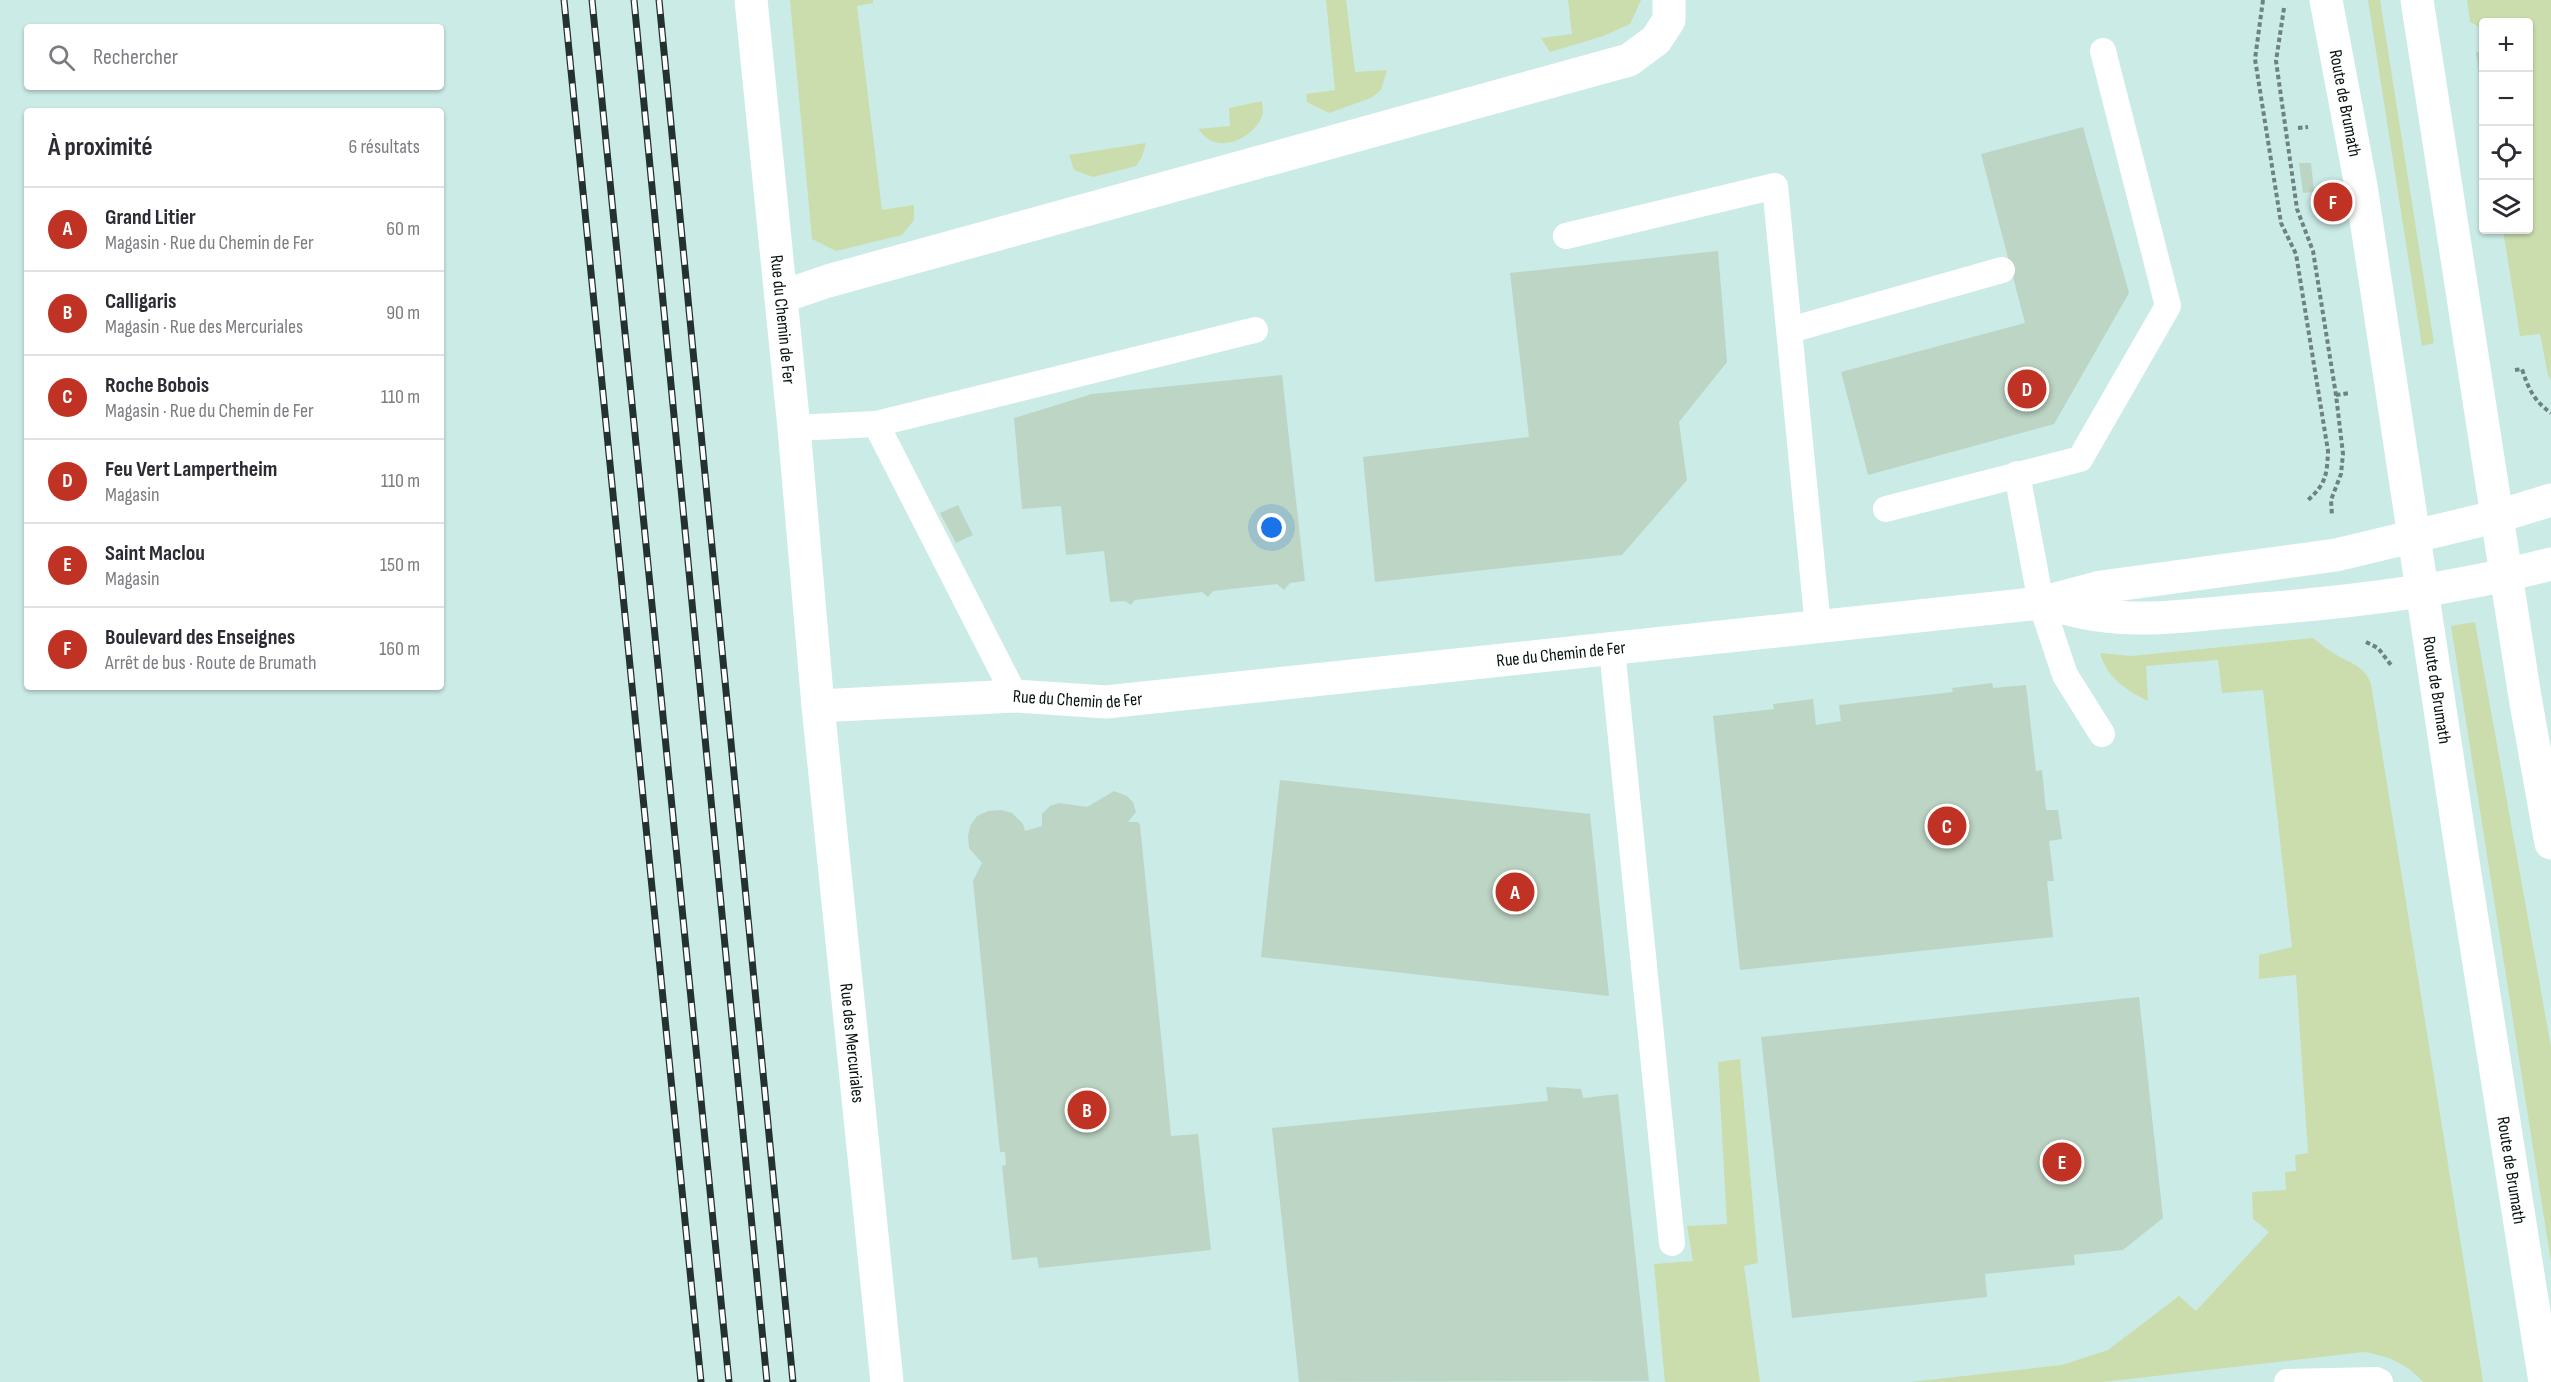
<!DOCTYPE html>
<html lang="fr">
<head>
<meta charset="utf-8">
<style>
	:root { --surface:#fff; --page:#f7f7f7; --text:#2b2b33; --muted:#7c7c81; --line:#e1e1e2; --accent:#c03324 }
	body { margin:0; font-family:"Sofia Sans Condensed",sans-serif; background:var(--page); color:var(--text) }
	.controls { position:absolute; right:18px; top:18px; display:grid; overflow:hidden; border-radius:6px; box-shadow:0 2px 4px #0004 }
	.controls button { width:54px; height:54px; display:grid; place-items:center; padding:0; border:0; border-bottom:2px solid var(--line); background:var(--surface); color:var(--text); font:30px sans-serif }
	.you { position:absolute; left:1272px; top:528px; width:21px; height:21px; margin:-15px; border:4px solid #fff; border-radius:50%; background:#1a73e8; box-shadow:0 0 0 9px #1a73e833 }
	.badge { display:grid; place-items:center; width:39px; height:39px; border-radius:50%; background:var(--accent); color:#fff; font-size:20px; font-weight:700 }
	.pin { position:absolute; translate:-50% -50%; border:3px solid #fff; box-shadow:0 2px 6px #0006 }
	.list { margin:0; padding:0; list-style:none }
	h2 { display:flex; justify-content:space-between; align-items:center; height:78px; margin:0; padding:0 24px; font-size:26px }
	h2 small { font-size:20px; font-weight:400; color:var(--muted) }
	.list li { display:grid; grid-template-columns:39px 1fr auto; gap:18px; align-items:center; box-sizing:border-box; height:84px; padding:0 24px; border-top:2px solid var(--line) }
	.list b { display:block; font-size:22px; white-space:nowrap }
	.list p { margin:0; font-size:20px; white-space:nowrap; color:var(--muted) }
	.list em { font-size:20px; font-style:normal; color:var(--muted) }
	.icon { flex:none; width:33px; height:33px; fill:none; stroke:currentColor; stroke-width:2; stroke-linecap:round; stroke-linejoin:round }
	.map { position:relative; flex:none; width:2551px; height:1382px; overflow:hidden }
	.search { position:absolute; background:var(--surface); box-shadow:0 2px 4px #0004; left:24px; top:24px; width:420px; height:66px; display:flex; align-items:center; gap:15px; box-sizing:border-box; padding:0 21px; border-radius:6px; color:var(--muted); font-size:22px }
	.panel { position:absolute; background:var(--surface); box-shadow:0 2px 4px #0004; left:24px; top:108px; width:420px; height:582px; border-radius:6px }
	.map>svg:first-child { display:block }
	.green { fill:#cbddac }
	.building { fill:#bdd5c5 }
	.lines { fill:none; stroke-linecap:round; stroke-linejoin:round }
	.path { stroke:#6d8380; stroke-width:4; stroke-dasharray:4.5 3; stroke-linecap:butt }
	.service { stroke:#fff; stroke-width:26 }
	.minor { stroke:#fff; stroke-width:33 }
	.tertiary { stroke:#fff; stroke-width:33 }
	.secondary { stroke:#fff; stroke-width:33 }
	.rail-casing { stroke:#233230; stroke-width:7 }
	.rail { stroke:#fff; stroke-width:4.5; stroke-dasharray:14; stroke-linecap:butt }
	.labels { text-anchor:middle; stroke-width:5; stroke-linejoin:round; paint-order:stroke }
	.street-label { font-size:18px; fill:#071211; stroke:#fff }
</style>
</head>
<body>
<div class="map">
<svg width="2551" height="1382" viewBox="0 0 2551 1382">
	<rect width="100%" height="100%" fill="#cbebe6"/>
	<!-- green -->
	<g class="green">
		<path d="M790,0H873V3L857,6L882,210L914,205V220L902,235L836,251L812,239Z"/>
		<path d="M1326,0H1346L1355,72L1387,70L1381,90L1371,98L1329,113L1307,102L1306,94L1335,90Z"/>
		<path d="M1568,0H1641L1630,24L1603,36L1550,52L1541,38L1572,34Z"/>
		<path d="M2368,0H2380L2434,343L2422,346Z"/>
		<path d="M2467,0H2551V380L2548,375L2540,334L2520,336L2503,230H2528V22H2484L2483,29L2470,22Z"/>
		<path d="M1262,101C1262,105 1264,112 1262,116C1255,135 1227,151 1208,139C1205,137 1201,132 1198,129L1230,126L1229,108Z"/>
		<path d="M1146,143L1142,157L1136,166L1093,177L1074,170L1069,155Z"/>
		<path d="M2475,622L2551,1047V1262L2451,626Z"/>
		<path d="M2313,638C2321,644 2329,651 2338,656C2353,664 2365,667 2371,684L2483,1382H2423C2406,1363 2388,1356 2364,1352L2103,1382H1910L2062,1365L2108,1350L2179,1296L2196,1311L2269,1232L2253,1219L2252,1192L2286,1190L2285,1172L2296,1171L2295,1155L2308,1153L2296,975L2259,979V955L2292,947L2263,690L2222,693L2218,660L2146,666L2148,701C2126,690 2107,678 2100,653L2131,656Z"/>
		<path d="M1740,1059L1758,1263L1744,1266L1760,1382H1665L1654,1264L1693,1261L1687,1226L1727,1224L1718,1062Z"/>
	</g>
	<!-- building -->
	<g class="building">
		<path d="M2484,51V81L2480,82L2476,52Z"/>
		<path d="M2083,127L2129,293L2054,424L1868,475L1841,372L2025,323L1981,154Z"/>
		<path d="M2299,163H2311L2314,192L2303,193Z"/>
		<path d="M1718,251L1727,362L1679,422L1687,480L1622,555L1375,582L1363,457L1529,437L1510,273Z"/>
		<path d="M1282,375L1305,581L1290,583L1284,590L1277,584L1213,591L1208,597L1202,592L1135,600L1131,605L1125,601L1110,602L1104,551L1066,555L1061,506L1022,509L1014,418L1092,394Z"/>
		<path d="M958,505L973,535L956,543L940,513Z"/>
		<path d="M1992,683L1993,688L2026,685L2036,771L2042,770L2046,810H2058L2062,839L2049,841L2054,881H2047L2053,937L1740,970L1713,716L1774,709L1773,704L1813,699L1816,725L1841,721L1839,705L1953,692L1952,688Z"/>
		<path d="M1280,780L1590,814L1609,996L1261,957Z"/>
		<path d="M1114,791L1127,796L1133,802L1136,812L1128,822H1138L1140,825L1171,1136L1198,1134L1211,1250L1039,1268L1037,1257L1012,1260L1002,1166L1006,1165L1005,1152H1000L973,881L982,863L969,848L968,836L970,826L977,816L988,811L1001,810L1012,813L1023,824L1025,831L1042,826V814L1050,806L1059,803L1087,807Z"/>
		<path d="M2139,997L2163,1218L2123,1250L2074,1255L2075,1265L1985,1274L1987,1297L1792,1318L1761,1037Z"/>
		<path d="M1546,1087L1581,1089L1583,1098L1618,1094L1649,1381L1299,1382L1272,1128L1548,1101Z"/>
	</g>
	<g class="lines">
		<!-- path -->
		<g class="path">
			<path d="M2263,0L2255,59L2281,223L2296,254L2328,451C2327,475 2326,484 2307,501"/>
			<path d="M2284,8L2276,61L2297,209L2313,251L2336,395L2343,454L2341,474L2331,500L2332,516"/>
			<path d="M2298,128L2308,127"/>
			<path d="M2515,370L2522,369C2528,388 2534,401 2551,413"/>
			<path d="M2336,395L2350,393"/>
			<path d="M2366,642L2378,648L2391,665"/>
		</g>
		<!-- service -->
		<g class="service">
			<path d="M1566,236L1775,186L1818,627"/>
			<path d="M1790,330L2002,270"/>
			<path d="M876,424L1255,330"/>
			<path d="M794,428L876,424L1015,696"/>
			<path d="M2017,474L2041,603L2065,675L2102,734"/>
			<path d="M1886,509L2080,459L2168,306L2103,51"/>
			<path d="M1612,649L1672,1243"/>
			<path d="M2287,1382L2376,1380L2380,1382"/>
		</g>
		<!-- minor -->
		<g class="minor">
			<path id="s1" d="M751,0L794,428L818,706L887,1382"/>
			<path d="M781,297L828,281L1629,60L1656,40L1669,20V0"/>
			<path id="s2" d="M818,706L1015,696L1106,702L2041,603"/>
		</g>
		<!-- tertiary -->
		<g class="tertiary">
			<path d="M2041,603L2101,587L2336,555L2499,516L2551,500"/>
			<path d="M2048,604C2065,608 2081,613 2098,615C2151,623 2208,613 2262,609C2360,601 2456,589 2551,564"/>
		</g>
		<!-- secondary -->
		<g class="secondary">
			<path id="s3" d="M2326,0L2361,186L2464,868L2545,1382"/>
			<path d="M2417,0L2525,697L2551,843"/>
		</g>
		<defs>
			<g id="rail">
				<path d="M564,0L701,1382"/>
				<path d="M592,0L729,1382"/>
				<path d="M634,0L767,1382"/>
				<path d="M659,0L793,1382"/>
			</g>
		</defs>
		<!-- rail casing -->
		<use href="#rail" class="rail-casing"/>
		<!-- rail -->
		<use href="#rail" class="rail"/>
	</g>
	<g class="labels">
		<!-- street labels -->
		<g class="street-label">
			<text dy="6" stroke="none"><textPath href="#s3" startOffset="105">Route de Brumath</textPath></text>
			<text dy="6" stroke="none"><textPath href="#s1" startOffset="321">Rue du Chemin de Fer</textPath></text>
			<text dy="6" stroke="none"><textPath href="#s2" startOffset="746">Rue du Chemin de Fer</textPath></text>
			<text dy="6" stroke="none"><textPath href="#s3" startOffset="699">Route de Brumath</textPath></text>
			<text dy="6" stroke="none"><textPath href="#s2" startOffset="260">Rue du Chemin de Fer</textPath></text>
			<text dy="6" stroke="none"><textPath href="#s1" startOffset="1048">Rue des Mercuriales</textPath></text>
			<text dy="6" stroke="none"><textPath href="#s3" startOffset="1185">Route de Brumath</textPath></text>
		</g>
	</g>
</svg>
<div class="controls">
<button>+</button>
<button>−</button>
<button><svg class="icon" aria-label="locate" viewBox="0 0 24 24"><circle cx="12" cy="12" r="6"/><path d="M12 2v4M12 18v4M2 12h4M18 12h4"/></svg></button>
<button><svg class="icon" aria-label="layers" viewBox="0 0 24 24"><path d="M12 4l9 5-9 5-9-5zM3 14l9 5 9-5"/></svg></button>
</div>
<div class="you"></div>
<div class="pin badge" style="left:1515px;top:892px">A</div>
<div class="pin badge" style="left:1087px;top:1110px">B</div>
<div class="pin badge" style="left:1947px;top:826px">C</div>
<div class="pin badge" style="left:2027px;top:389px">D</div>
<div class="pin badge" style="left:2062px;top:1162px">E</div>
<div class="pin badge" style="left:2333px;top:202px">F</div>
<div class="search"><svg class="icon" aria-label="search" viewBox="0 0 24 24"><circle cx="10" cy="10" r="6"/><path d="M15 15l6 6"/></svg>Rechercher</div>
<section class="panel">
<h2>À proximité<small>6 résultats</small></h2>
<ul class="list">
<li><span class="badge">A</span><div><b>Grand Litier</b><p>Magasin · Rue du Chemin de Fer</p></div><em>60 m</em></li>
<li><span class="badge">B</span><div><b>Calligaris</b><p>Magasin · Rue des Mercuriales</p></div><em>90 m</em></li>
<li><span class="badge">C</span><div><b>Roche Bobois</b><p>Magasin · Rue du Chemin de Fer</p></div><em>110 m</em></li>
<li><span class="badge">D</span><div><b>Feu Vert Lampertheim</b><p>Magasin</p></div><em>110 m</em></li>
<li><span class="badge">E</span><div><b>Saint Maclou</b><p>Magasin</p></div><em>150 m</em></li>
<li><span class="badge">F</span><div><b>Boulevard des Enseignes</b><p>Arrêt de bus · Route de Brumath</p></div><em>160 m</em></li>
</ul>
</section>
</div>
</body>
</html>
